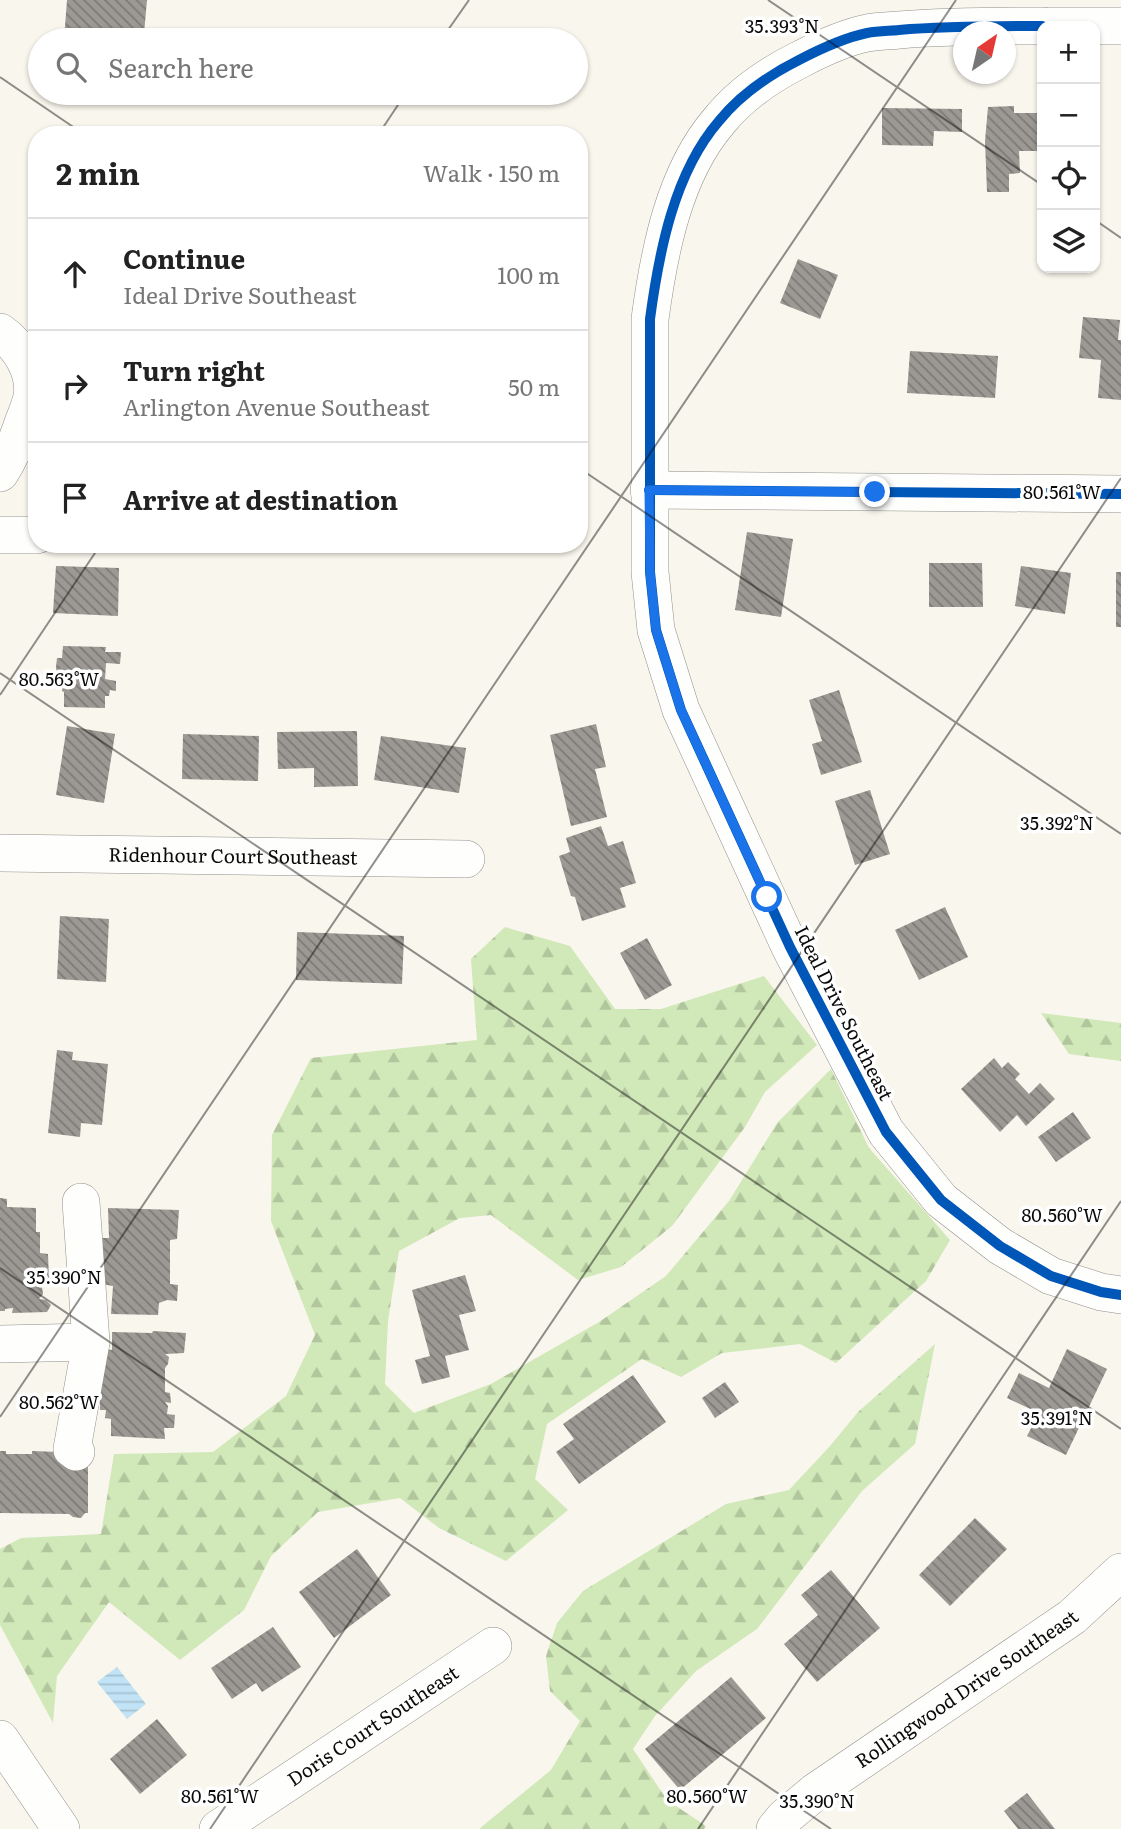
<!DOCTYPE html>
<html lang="en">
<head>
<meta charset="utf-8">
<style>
	:root { --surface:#fff; --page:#f6f6f6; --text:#222; --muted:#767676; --line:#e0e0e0 }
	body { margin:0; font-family:Literata,serif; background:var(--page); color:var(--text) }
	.controls { position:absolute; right:21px; top:21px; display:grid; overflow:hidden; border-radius:14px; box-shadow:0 2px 5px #0004 }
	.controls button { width:63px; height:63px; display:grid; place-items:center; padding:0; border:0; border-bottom:2px solid var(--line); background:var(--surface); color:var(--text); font:35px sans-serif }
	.compass { position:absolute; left:953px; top:21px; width:63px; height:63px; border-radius:50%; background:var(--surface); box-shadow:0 2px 5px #0004; rotate:34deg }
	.stop { position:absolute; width:21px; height:21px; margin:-16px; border:5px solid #1a73e8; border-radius:50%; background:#fff }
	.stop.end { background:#1a73e8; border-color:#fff; box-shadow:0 2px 7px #0008 }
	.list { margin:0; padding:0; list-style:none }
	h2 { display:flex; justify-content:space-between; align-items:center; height:91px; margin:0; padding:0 28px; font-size:30px }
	h2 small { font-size:23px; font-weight:400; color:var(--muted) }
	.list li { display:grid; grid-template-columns:46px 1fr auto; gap:21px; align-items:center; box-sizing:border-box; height:112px; padding:0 28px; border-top:2px solid var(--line) }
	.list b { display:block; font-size:26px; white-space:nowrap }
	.list p { margin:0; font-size:23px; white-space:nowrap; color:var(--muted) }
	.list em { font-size:23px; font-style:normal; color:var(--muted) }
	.icon { flex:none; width:38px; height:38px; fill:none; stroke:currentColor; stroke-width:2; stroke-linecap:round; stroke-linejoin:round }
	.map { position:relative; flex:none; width:1121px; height:1829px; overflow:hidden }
	.search { position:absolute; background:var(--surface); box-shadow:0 2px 5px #0004; left:28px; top:28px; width:560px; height:77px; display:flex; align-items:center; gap:18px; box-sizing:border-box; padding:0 24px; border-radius:38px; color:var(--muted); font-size:26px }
	.panel { position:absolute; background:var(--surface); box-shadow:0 2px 5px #0004; left:28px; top:126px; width:560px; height:427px; border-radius:28px }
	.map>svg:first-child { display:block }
	.forest { fill:url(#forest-firs) }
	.water { fill:url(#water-rules) }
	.building { fill:url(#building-back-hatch) }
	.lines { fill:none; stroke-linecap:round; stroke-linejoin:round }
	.minor-casing { stroke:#92908c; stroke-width:38 }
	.minor { stroke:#fefefc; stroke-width:37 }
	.cycleway-casing { stroke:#fff; stroke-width:15 }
	.cycleway { stroke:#0057b8; stroke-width:10 }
	.route { stroke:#1a73e8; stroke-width:9 }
	.ticks { fill:none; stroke:#0a0a0a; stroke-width:2; stroke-opacity:0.45 }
	.labels { text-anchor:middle; stroke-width:7; stroke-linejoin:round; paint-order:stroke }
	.street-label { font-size:19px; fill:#0a0a0a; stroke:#fff }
	.ticks-label { font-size:18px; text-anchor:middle; fill:#0a0a0a; stroke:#fff; stroke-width:7; stroke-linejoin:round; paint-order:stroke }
</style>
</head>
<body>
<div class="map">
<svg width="1121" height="1829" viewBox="0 0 1121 1829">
	<defs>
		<pattern id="forest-firs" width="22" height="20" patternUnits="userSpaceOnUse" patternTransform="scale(1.75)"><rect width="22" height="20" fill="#d1e8b9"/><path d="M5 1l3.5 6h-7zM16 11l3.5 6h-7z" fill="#b2c69e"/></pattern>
		<pattern id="water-rules" width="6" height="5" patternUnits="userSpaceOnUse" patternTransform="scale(1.75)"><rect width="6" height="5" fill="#c1e3f5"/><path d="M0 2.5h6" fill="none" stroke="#a4c1d1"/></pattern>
		<pattern id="building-back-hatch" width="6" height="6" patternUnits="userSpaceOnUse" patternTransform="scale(1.75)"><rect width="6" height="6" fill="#9c9893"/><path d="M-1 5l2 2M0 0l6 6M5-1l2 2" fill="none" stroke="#7d7a76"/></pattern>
	</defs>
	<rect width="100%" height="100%" fill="#f9f6ed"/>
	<!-- forest -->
	<g class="forest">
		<path d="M505,927L570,946L615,1009H661L764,976L817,1045L765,1092L745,1127L672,1226L621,1267L578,1280L491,1215L460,1218L399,1251L388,1321L385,1384L414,1413L491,1384L599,1322L666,1276L729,1201L777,1123L831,1069L869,1148L950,1240L926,1281L836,1363L800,1344L722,1353L681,1377L642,1359L547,1424L535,1479L568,1510L506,1561L439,1528L400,1498L318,1512L271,1556L244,1610L180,1660L109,1602L57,1676L53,1723L0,1625V1549L21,1538L101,1534L114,1454L213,1452L286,1396L315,1335L271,1221L272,1135L311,1058L477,1040L471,959Z"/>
		<path d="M1041,1013L1121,1023V1061L1069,1054Z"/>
		<path d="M935,1344L915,1444L862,1491L757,1629L696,1671L655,1716L633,1749L667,1800L706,1826L704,1829H479L551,1770L580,1721L550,1691L546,1656L557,1623L583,1591L726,1504L789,1490L830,1446L858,1412Z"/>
	</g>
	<!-- water -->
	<path class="water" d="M117,1667L146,1704L127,1719L97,1682Z"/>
	<!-- building -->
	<g class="building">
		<path d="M67,0H147L144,34L119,32L118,40H64Z"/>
		<path d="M1014,106V113H1042V151H1019L1020,173L1009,174V192H987L985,141L988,107Z"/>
		<path d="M882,108L962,109V132L934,131L933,146L882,145Z"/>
		<path d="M798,259L838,275L820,319L780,303Z"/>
		<path d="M1083,317L1120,320L1118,340H1121V400L1098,398L1101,360L1079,358Z"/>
		<path d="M910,351L998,356L995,398L907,393Z"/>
		<path d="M747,532L793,539L781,617L735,610Z"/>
		<path d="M929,563H982L983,607H929Z"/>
		<path d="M56,566L119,568L118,616L53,613Z"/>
		<path d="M1021,566L1071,573L1065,614L1015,606Z"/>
		<rect x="1116" y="572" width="5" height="55"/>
		<path d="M63,646L106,647L105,652H121L120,664L106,663L105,679L116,681V691L110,690L109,696H105V708L64,707V692L62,691V679L57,678L56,667L57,658H62Z"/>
		<path d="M839,690L862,762L821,775L812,744L822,741L809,700Z"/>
		<path d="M596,724L606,767L595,769L607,817L571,826L550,735Z"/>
		<path d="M67,726L115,734L104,803L56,795Z"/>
		<path d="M357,731L358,786L314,787V768L278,769L277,732Z"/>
		<path d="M183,734L259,736L258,781L182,779Z"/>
		<path d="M381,736L466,748L459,793L374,780Z"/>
		<path d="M870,790L890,854L855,865L835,801Z"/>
		<path d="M601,826L608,846L623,841L636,883L620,888L626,907L582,921L575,897L571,896L559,856L570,852L566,838Z"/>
		<path d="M945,907L968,957L919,980L895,930Z"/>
		<path d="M60,916L109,919L106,982L57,979Z"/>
		<path d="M297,932L404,936L402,984L296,980Z"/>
		<path d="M647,938L672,985L645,1000L620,953Z"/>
		<path d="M57,1050L73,1052L72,1060L108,1064L102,1125L81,1123L80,1137L48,1133Z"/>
		<path d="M994,1058L1002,1068L1008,1062L1020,1074L1015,1079L1029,1094L1040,1083L1055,1099L1026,1126L1017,1115L1000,1132L961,1089Z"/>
		<path d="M1073,1112L1091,1138L1056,1162L1038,1137Z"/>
		<path d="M0,1198L7,1199V1207L36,1208V1232H40V1253L48,1254L49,1279H40L39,1284L42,1287L43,1294L39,1299L46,1300L51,1305L47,1312L12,1313L13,1308L5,1309V1311H0Z"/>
		<path d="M108,1208L179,1210L177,1239L170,1240V1284L178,1285L177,1301L167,1300L159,1303L158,1315L111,1314L113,1286L101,1284L102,1238H109Z"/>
		<path d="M465,1275L476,1311L459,1315L469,1350L445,1356L450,1377L422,1384L415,1360L430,1356L412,1290Z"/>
		<path d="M153,1331L186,1333L184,1353L165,1354L169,1357L168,1364L165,1368V1392L170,1393L171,1403L165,1402L168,1406L167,1414L175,1415L174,1428H164L165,1439L111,1436V1419L105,1418L106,1410H100V1359L107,1349L112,1350V1332L152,1333Z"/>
		<path d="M1067,1349L1107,1369L1066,1455L1027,1436L1039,1413L1007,1398L1019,1373L1049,1388Z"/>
		<path d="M633,1375L666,1422L579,1484L556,1452L574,1439L563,1424Z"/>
		<path d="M725,1382L739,1402L715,1418L702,1398Z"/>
		<path d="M0,1451H6V1454H32V1451L88,1453V1513H85L81,1518L73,1517L69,1514L0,1513Z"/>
		<path d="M975,1518L1007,1549L950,1606L919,1575Z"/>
		<path d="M357,1549L391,1595L334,1638L299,1592Z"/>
		<path d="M831,1570L880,1628L817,1682L784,1644L818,1615L801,1595Z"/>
		<path d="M273,1627L301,1667L262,1692L256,1683L232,1699L211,1668Z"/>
		<path d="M731,1677L766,1718L680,1790L645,1749Z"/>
		<path d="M157,1719L187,1755L140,1794L110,1759Z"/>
		<path d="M1027,1793L1055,1829H1018L1004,1811Z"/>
	</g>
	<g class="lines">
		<defs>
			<g id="minor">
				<path d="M1042,26C994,26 947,26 899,30C889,31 878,31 867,33C843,38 820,49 799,60C769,75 740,95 719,121C674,173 659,252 650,319V572L656,630L681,710L790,947L886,1132L941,1200L1000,1246L1051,1276L1101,1292L1121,1295"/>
				<path d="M1050,26H1121"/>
				<path d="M0,332C20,346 36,372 32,397C30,406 26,415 23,423C17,441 10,458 0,473"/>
				<path d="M649,490L1121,494"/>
				<path d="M0,535H37"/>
				<path id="s1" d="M0,853L466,859"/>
				<path d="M0,1344L91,1342"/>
				<path d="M76,1452L72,1449L91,1342L81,1202"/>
				<path d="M0,1739L61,1829"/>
				<path id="s2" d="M218,1829L493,1646"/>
				<path id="s3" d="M775,1829L784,1818L815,1792L1072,1617L1121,1572"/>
			</g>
		</defs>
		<!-- minor casing -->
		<use href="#minor" class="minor-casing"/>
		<!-- minor -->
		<use href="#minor" class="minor"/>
		<defs>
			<g id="cycleway">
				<path d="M1042,26C994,26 947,26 899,30C889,31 878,31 867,33C843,38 820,49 799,60C769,75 740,95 719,121C674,173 659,252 650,319V572L656,630L681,710L790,947L886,1132L941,1200L1000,1246L1051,1276L1101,1292L1121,1295"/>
				<path d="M649,490L1121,494"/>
			</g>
		</defs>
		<!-- cycleway casing -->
		<use href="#cycleway" class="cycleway-casing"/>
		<!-- cycleway -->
		<use href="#cycleway" class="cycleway"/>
	</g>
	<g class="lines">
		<!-- route -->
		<path class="route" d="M767,897L681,710L656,630L650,572L649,490L875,492"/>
	</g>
	<!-- ticks -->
	<path class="ticks" d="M768,0L1042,185M441,40L469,0M0,77L85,135M378,135L406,93M1095,220L1121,238M579,468L1121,834M0,673L1121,1429M0,695L101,544M0,1268L831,1829M0,1417L956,0M210,1829L1121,478M698,1829L1121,1201"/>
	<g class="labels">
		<!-- street labels -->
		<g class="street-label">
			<text dy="7" stroke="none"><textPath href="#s1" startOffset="233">Ridenhour Court Southeast</textPath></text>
			<text transform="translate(844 1013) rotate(63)" y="7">Ideal Drive Southeast</text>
			<text dy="7" stroke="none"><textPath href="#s3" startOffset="238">Rollingwood Drive Southeast</textPath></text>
			<text dy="7" stroke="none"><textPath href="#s2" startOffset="186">Doris Court Southeast</textPath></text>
		</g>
	</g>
	<g class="ticks-label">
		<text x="782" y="33">35.393°N</text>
		<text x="1062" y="499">80.561°W</text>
		<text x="59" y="686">80.563°W</text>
		<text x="1057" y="830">35.392°N</text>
		<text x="1062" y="1222">80.560°W</text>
		<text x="64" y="1284">35.390°N</text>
		<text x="59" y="1409">80.562°W</text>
		<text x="1057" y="1425">35.391°N</text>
		<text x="220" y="1803">80.561°W</text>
		<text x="707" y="1803">80.560°W</text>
		<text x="817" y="1808">35.390°N</text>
	</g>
</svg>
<div class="controls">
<button>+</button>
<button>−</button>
<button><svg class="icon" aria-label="locate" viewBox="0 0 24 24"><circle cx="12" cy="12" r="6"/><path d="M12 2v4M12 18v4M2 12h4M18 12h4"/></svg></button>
<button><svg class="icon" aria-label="layers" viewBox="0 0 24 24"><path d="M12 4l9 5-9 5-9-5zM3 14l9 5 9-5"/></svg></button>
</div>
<svg class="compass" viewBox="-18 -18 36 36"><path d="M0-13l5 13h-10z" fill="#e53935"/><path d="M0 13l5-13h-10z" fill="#767676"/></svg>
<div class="stop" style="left:767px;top:897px"></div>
<div class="stop end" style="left:875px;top:492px"></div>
<div class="search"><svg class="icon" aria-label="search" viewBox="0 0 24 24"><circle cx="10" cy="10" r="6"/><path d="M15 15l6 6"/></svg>Search here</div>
<section class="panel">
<h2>2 min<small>Walk · 150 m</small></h2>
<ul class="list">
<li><svg class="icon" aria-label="ahead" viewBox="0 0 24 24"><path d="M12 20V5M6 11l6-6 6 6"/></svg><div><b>Continue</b><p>Ideal Drive Southeast</p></div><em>100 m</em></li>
<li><svg class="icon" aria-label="right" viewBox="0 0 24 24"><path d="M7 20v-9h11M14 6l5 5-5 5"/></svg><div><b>Turn right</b><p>Arlington Avenue Southeast</p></div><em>50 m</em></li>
<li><svg class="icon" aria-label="arrive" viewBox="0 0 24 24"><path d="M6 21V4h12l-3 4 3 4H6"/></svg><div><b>Arrive at destination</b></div></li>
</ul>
</section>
</div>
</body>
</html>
